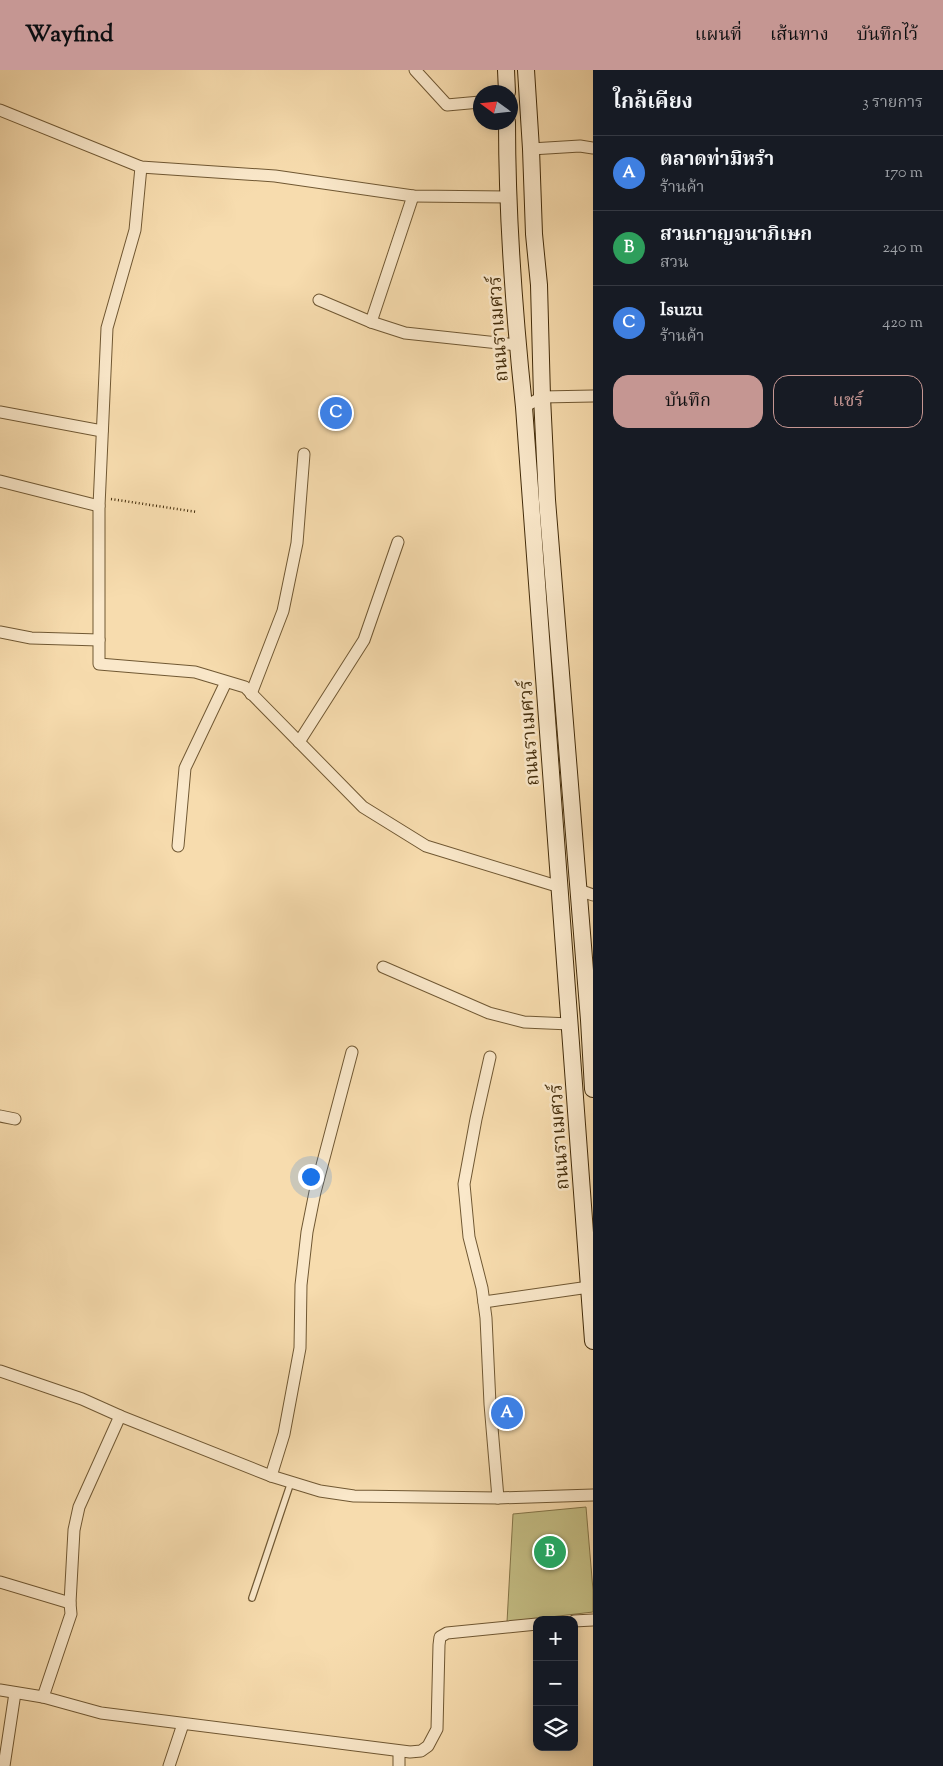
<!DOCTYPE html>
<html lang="th">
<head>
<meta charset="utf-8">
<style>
	:root { --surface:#171b24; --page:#242831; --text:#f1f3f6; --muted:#9ea1a6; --line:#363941; --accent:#c59692 }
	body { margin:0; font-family:"Sorts Mill Goudy","Noto Serif Thai",serif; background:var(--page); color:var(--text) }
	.controls { position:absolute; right:15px; bottom:15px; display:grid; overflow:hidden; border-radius:10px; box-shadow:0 2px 12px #0003 }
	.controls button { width:45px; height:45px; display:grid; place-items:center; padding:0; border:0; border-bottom:1px solid var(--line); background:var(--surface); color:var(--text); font:25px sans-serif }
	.compass { position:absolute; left:473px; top:15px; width:45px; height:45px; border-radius:50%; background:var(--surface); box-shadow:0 2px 12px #0003; rotate:285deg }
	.you { position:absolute; left:310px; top:1106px; width:18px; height:18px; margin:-12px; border:4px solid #fff; border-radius:50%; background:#1a73e8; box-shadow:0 0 0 8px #1a73e833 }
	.badge { display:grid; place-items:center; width:32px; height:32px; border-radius:50%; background:var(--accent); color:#fff; font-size:16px; font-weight:700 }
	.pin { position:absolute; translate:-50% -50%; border:2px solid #fff; box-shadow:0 1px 5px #0006 }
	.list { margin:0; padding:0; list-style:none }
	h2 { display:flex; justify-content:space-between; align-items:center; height:65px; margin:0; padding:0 20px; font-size:21px }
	h2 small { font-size:16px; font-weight:400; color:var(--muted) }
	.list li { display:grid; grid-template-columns:32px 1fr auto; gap:15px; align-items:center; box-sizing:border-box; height:75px; padding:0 20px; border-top:1px solid var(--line) }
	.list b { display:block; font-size:19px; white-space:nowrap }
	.list p { margin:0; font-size:16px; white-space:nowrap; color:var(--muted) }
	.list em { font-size:16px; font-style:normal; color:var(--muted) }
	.actions { display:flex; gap:10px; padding:15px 20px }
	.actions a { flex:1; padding:11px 0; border:1px solid var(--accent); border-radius:15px; text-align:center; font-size:18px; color:var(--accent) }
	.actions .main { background:var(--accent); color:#111 }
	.icon { flex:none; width:28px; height:28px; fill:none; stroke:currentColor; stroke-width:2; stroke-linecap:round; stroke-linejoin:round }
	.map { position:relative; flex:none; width:593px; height:1696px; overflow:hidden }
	header { display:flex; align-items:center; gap:30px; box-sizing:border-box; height:70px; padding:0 25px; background:var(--accent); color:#111 }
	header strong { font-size:24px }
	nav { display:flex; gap:28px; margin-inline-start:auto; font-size:18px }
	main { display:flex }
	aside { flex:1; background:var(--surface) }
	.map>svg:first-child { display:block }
	.green { fill:#c4be85; stroke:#847548 }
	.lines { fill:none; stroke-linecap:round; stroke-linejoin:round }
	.service-casing { stroke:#705833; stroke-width:8 }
	.minor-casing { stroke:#705833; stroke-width:13 }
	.secondary-casing { stroke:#432c0a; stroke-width:18 }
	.path { stroke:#432c0a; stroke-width:2.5; stroke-dasharray:1 2.5; stroke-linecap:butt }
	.service { stroke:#fae8ca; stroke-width:5.5 }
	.minor { stroke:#fae8ca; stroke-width:11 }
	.secondary { stroke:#fae8ca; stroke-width:16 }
	.labels { text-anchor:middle; stroke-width:5; stroke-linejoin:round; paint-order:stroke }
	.street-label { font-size:19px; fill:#432c0a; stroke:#fae8ca }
</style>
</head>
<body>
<header>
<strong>Wayfind</strong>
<nav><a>แผนที่</a><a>เส้นทาง</a><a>บันทึกไว้</a></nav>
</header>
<main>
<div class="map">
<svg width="593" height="1696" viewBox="0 0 593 1696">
	<rect width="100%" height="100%" fill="#f7dcae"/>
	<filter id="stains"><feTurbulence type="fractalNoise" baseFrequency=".004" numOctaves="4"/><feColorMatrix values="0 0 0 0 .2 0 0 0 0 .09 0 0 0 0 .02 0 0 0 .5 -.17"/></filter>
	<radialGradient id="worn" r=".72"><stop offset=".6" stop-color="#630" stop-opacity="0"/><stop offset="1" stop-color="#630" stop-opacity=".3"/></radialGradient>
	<!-- green -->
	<path class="green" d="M586,1437L593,1520V1542L507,1552L513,1444Z"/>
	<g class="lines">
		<defs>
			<path id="service" d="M252,1528L291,1412"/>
			<g id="minor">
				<path d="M415,0L447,35L480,32"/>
				<path d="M0,40L141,97L275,106L413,126L507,127"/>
				<path d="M531,79L580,76L593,78"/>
				<path d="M141,97L135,160L107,258L99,436V594L195,602L245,617L363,737L426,776L560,817"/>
				<path d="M319,230L371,252L405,263L517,275"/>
				<path d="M371,252L413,126"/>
				<path d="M524,337L542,327L593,326"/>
				<path d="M0,342L102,361"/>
				<path d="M0,411L99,436"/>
				<path d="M0,562L31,568L99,570"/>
				<path d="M251,624L283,541L297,473L304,384"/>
				<path d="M299,672L364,570L398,472"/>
				<path d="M178,776L185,698L226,612"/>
				<path d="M579,820L593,825"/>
				<path d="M383,897L489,943L524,952L570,954"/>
				<path d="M490,987L476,1049L464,1114L469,1167L482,1218L486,1248L490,1334L498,1428"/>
				<path d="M0,1046L15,1049"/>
				<path d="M484,1232L589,1217"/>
				<path d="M0,1301L82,1329L120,1346L271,1406L320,1421L354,1426L498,1428L593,1425"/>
				<path d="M271,1406L284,1364L300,1278L301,1215L307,1162L315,1122L352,982"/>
				<path d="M0,1512L70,1533"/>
				<path d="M574,1551L593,1550"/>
				<path d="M0,1620L43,1627L101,1643L410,1682L421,1681L428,1676L437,1659L439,1575L440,1567L447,1563L537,1554"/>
				<path d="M43,1627L71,1544L70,1533L74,1460L79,1437L120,1346"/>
				<path d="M4,1696L15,1623"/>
				<path d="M169,1696L183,1654"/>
				<path d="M399,1696V1682"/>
			</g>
			<g id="secondary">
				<path d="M506,0L507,22"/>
				<path d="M526,0L531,79L534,164L539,215L542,327L547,430L589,950L593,1019"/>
				<path d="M507,52C507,147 514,242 524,337L593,1271"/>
			</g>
		</defs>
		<!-- service casing -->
		<use href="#service" class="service-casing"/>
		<!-- minor casing -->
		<use href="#minor" class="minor-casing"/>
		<!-- secondary casing -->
		<use href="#secondary" class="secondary-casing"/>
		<!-- path -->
		<path class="path" d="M111,429L197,442"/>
		<!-- service -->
		<use href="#service" class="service"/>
		<!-- minor -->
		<use href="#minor" class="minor"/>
		<!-- secondary -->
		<use href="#secondary" class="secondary"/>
	</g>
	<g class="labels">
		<!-- street labels -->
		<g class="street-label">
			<text transform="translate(497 259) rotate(-94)" y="7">ถนนราเมศวร์</text>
			<text transform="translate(528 663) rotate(-94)" y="7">ถนนราเมศวร์</text>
			<text transform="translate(558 1067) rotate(-94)" y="7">ถนนราเมศวร์</text>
		</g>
	</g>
	<rect width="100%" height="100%" filter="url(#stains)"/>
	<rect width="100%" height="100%" fill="url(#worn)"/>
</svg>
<div class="controls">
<button>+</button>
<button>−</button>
<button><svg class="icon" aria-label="layers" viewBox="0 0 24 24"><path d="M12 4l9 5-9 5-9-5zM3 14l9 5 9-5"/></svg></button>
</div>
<svg class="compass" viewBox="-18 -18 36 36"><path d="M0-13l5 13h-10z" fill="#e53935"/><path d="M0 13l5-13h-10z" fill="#9ea1a6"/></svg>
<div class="you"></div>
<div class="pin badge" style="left:507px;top:1343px;background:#3f7fe0">A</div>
<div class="pin badge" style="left:550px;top:1482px;background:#2e9e5b">B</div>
<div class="pin badge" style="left:336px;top:343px;background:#3f7fe0">C</div>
</div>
<aside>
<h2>ใกล้เคียง<small>3 รายการ</small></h2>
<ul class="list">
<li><span class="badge" style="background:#3f7fe0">A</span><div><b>ตลาดท่ามิหรำ</b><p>ร้านค้า</p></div><em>170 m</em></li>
<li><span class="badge" style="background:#2e9e5b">B</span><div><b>สวนกาญจนาภิเษก</b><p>สวน</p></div><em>240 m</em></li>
<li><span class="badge" style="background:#3f7fe0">C</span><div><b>Isuzu</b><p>ร้านค้า</p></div><em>420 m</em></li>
</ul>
<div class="actions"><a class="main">บันทึก</a><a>แชร์</a></div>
</aside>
</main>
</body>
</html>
